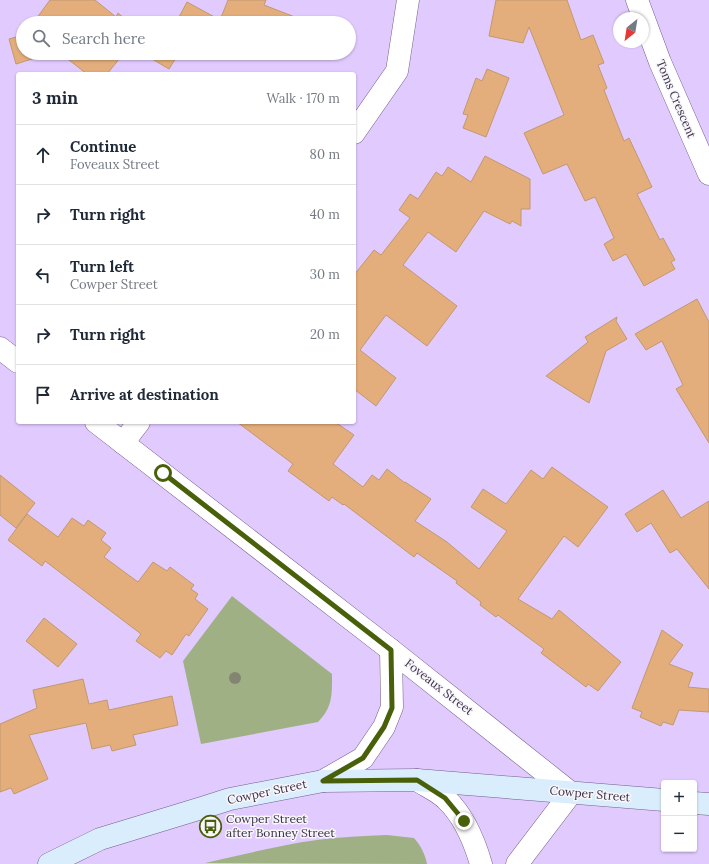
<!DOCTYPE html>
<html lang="en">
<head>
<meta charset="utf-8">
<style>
	:root { --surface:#fff; --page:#f2f2f3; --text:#1f2937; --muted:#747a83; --line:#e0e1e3 }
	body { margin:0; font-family:Lora,serif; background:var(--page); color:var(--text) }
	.controls { position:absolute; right:12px; bottom:12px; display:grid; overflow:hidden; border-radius:4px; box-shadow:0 1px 3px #0004 }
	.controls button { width:36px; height:36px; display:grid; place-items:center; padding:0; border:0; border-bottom:1px solid var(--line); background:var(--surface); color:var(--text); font:20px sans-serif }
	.compass { position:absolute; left:613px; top:12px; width:36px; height:36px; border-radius:50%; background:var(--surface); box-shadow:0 1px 3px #0004; rotate:210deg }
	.stop { position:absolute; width:12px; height:12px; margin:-9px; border:3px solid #49600b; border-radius:50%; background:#fff }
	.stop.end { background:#49600b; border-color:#fff; box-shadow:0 1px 4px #0008 }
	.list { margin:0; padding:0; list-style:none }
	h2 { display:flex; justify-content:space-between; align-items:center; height:52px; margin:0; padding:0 16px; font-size:17px }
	h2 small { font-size:13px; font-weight:400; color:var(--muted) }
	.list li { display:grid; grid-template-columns:26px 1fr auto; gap:12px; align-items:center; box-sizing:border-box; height:60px; padding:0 16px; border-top:1px solid var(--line) }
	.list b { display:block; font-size:15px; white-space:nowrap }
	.list p { margin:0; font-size:13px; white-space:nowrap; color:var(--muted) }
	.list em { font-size:13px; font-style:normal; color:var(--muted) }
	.icon { flex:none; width:22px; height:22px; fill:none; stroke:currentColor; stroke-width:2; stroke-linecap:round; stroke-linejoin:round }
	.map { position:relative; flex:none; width:709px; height:864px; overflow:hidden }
	.search { position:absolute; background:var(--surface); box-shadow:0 1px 3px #0004; left:16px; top:16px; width:340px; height:44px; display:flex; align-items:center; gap:10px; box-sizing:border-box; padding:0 14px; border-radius:22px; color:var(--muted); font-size:15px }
	.panel { position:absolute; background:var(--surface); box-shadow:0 1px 3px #0004; left:16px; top:72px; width:340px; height:352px; border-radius:4px }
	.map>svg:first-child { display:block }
	.green { fill:#a0b085 }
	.building { fill:#e3ae7b; stroke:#c29870 }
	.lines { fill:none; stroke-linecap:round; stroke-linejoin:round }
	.street-casing { stroke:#735f8c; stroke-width:23 }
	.secondary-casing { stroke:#735f8c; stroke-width:23 }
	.street { stroke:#fff; stroke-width:22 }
	.secondary { stroke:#daedfc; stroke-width:22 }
	.tree { fill:#848472 }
	.route { stroke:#49600b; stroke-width:5 }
	.labels { text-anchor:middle; stroke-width:3; stroke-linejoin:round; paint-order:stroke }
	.street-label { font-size:12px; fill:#3c3347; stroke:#f8f6fb }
	.poi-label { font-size:12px; fill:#3c3347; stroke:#f8f6fb; text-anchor:start }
</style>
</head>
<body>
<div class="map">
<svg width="709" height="864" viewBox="0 0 709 864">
	<rect width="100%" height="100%" fill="#e1cafe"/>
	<!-- green -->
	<g class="green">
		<path d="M232,596L332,674C332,694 333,707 318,722L201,744L183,661Z"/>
		<path d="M387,835L414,838C421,846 425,854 427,864L205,863C242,855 279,845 317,840C340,837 364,836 387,835Z"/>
	</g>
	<!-- building -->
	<g class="building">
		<path d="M50,0H95L116,17L118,13L130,23H33Z"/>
		<path d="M228,0H266L264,5L305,21V23H169L173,17L178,19L187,2L220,20Z"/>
		<path d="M496,0H567L581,40L593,35L604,63L598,65L607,88L604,90L624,141L629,138L652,187L637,194L660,240L663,238L675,260L671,262L675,269L644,286L626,254L613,261L604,244L614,238L595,197L585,201L567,164L543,174L524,133L564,115L529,27L523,43L489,36Z"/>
		<path d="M23,35V53H51L16,64L9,39Z"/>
		<path d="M60,53H124L107,74H87Z"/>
		<path d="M142,53H179L169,69Z"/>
		<path d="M487,69L509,78L486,137L463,128L468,115L463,114L476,78L482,81Z"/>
		<path d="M485,156L530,179V209H521V226L512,221L510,224L484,211L456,252L428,232L403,265L457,306L427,346L386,315L360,350L396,378L376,406L354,389V275L374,250L381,255L410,218L399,210L410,194L418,199L436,172L442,176L448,167L471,182Z"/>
		<path d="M697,299L709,322V443L676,389L683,385L662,341L646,350L635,334Z"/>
		<path d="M617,317L616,321L627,339L606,351L589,403L546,376L588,342L585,337Z"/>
		<path d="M237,422H335L354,435L333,464L363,487L372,475L379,480L387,469L405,483V482L431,499L415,521L447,542L479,569L507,531L471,507L483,489L506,504L531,470L543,479L552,467L608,507L578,547L564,536L518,599L552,619L559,610L621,662L598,691L588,684L586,687L541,653L544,649L498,615L496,617L480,605L481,602L456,583L457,581L417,553L414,557L344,504L343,505L332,497L329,501L288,471L293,464Z"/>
		<path d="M0,475L35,503L16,528L0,515Z"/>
		<path d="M663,490L681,518L709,501V589L677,549L670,553L651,523L637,532L625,514Z"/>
		<path d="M27,514L58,537L72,518L84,526L88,520L106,533L101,540L111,548L104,557L138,582L153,562L167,571L170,567L194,585L191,589L198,594L195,599L208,609L189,636L186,634L172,655L166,651L160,658L136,641L141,634L45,561L42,566L8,540Z"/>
		<path d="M44,618L77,644L58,667L26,641Z"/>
		<path d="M662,630L683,645L669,664L693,673L688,687L709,689V712L679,710L673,725L663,722L661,726L640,717L642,712L632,708Z"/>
		<path d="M83,679L89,704L107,700L109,710L172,696L178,725L133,735L136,745L112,751L110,745L92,749L86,723L29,735L48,779L14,794L11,788L0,792V724L37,708L33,690Z"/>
	</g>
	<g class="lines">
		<defs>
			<g id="street">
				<path d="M637,0L660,62L709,174"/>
				<path d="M354,133L397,71L408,0"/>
				<path d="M0,348L18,362"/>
				<path d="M96,422L391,650L571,793L517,864"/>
				<path d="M123,443L139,422"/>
				<path d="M417,780C426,786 438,791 446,799C464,816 474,840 481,864"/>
				<path d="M323,781L363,758L384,727L392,707L391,650"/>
			</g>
			<g id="secondary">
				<path d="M694,803L709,804"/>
				<path d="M49,864L100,839L205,807L230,799L323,781L417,780L664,800"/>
			</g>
		</defs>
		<!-- street casing -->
		<use href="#street" class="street-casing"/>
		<!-- secondary casing -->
		<use href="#secondary" class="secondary-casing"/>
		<!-- street -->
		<use href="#street" class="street"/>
		<!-- secondary -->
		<use href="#secondary" class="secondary"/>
	</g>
	<!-- trees -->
	<circle class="tree" cx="235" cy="678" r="6"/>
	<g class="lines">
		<!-- route -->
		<path class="route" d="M163,473L391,650L392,708L384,727L363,758L323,781L417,780L445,798L464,821"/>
	</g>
	<!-- icons -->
	<defs>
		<symbol id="bus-ring" viewBox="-11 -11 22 22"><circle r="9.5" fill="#f8f6fb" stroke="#49600b" stroke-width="1.5"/><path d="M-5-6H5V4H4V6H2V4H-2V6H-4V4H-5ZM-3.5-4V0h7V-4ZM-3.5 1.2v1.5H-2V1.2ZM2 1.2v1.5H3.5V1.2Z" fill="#49600b"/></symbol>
	</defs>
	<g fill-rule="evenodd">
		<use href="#bus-ring" x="198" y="814" width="25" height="25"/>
	</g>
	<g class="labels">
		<!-- street labels -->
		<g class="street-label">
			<text transform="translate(676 99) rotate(67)" y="4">Toms Crescent</text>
			<text transform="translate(439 687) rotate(38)" y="4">Foveaux Street</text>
			<text transform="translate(267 792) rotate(-12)" y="4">Cowper Street</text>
			<text transform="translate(590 794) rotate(5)" y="4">Cowper Street</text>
		</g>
		<!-- poi labels -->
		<g class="poi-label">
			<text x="226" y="823">Cowper Street<tspan x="226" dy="14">after Bonney Street</tspan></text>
		</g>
	</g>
</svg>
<div class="controls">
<button>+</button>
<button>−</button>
</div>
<svg class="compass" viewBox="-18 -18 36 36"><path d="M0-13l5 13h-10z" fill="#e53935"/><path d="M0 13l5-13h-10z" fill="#747a83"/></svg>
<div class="stop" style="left:163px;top:473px"></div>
<div class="stop end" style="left:464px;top:821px"></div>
<div class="search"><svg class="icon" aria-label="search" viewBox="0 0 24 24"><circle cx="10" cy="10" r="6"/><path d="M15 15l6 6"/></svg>Search here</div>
<section class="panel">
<h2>3 min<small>Walk · 170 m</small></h2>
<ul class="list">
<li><svg class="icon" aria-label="ahead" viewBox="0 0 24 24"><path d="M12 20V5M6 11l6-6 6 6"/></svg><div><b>Continue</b><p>Foveaux Street</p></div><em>80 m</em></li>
<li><svg class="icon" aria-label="right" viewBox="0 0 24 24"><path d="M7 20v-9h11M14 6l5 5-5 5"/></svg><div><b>Turn right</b></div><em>40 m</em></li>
<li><svg class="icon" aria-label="left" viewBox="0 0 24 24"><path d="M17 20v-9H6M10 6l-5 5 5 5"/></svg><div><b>Turn left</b><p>Cowper Street</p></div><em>30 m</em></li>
<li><svg class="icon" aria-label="right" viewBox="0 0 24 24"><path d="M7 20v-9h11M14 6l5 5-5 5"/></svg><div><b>Turn right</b></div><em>20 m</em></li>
<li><svg class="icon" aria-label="arrive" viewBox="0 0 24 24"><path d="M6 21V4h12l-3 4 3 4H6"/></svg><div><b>Arrive at destination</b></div></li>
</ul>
</section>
</div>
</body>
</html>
